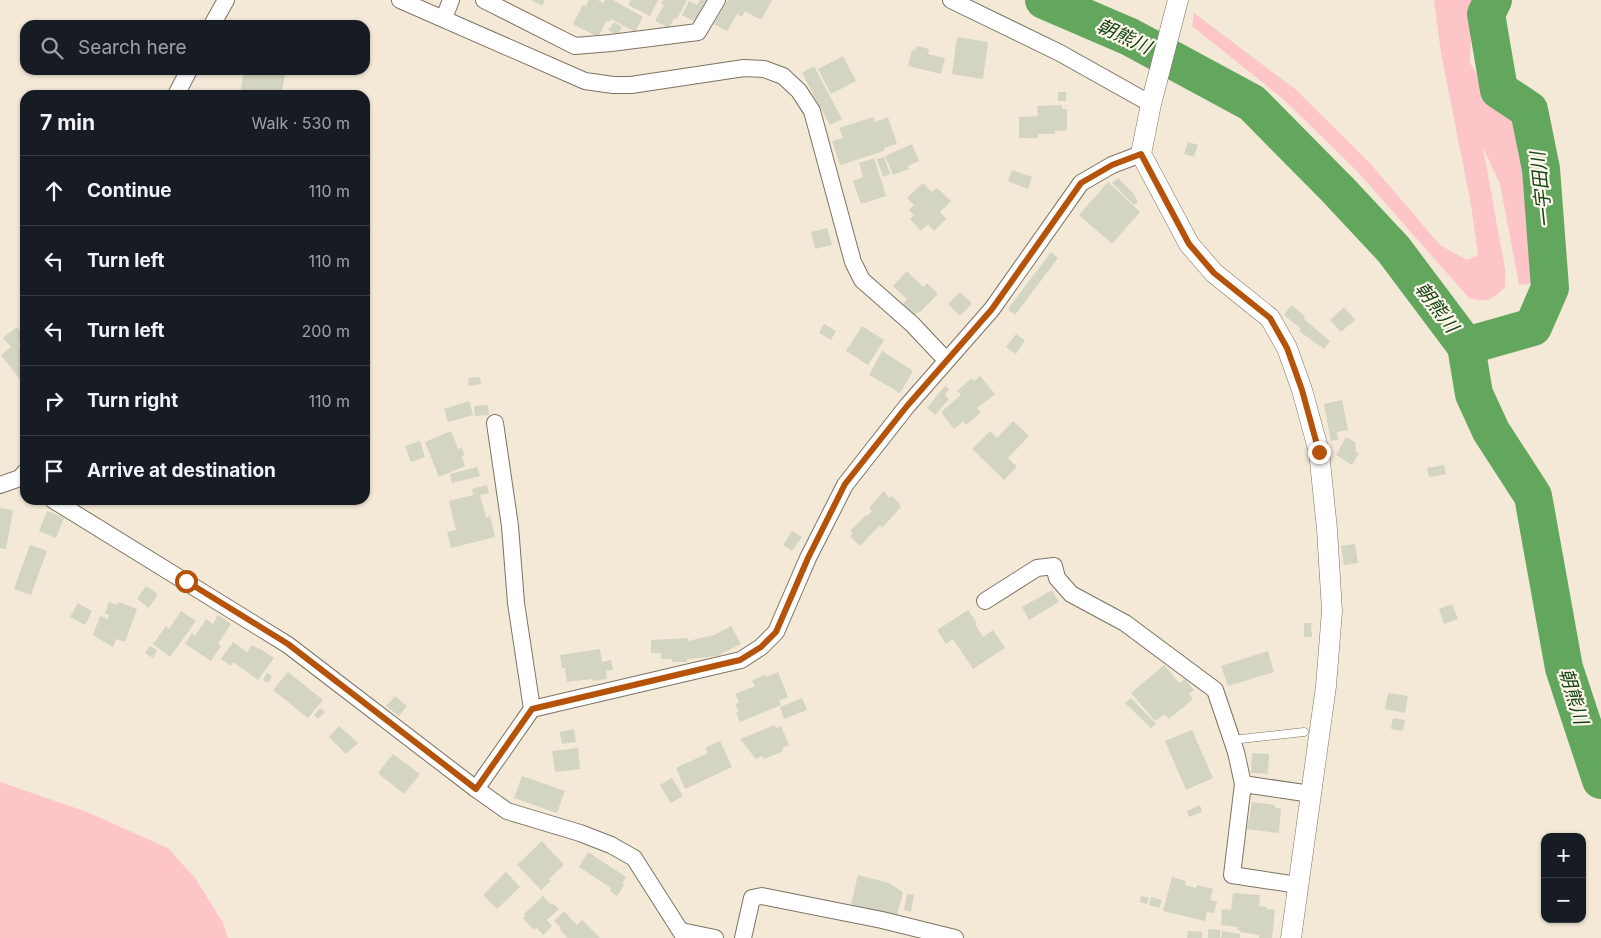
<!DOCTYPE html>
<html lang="en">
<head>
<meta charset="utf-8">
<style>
	:root { --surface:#171b24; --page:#20242c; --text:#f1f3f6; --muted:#9ea1a6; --line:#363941 }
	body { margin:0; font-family:Inter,"Noto Sans JP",sans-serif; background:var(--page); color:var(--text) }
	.controls { position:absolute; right:15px; bottom:15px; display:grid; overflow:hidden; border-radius:10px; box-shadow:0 1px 4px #0004 }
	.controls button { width:45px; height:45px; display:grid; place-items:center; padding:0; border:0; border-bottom:1px solid var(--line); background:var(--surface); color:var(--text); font:25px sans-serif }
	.stop { position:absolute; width:15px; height:15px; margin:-11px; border:4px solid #b45309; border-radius:50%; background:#fff }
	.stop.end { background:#b45309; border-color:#fff; box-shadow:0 1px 5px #0008 }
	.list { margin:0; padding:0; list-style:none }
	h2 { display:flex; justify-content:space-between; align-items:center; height:65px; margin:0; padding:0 20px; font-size:21px }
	h2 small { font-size:16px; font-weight:400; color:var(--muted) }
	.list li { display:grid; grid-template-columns:32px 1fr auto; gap:15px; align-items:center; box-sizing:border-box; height:70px; padding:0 20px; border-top:1px solid var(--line) }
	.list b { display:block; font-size:19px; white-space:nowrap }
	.list em { font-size:16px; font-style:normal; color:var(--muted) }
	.icon { flex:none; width:28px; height:28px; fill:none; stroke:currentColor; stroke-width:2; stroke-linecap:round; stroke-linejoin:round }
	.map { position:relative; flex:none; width:1601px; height:938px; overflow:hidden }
	.search { position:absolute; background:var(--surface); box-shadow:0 1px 4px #0004; left:20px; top:20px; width:350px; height:55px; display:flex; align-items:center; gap:12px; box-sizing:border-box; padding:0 18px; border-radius:15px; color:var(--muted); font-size:19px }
	.panel { position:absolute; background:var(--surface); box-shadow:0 1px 4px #0004; left:20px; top:90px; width:350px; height:415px; border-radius:15px }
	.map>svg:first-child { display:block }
	.green { fill:#fec5c8 }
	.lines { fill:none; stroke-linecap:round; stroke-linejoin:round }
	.river { stroke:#63a75f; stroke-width:38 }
	.building { fill:#d3d4c1 }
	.service-casing { stroke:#7d7364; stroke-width:9 }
	.minor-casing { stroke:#7d7364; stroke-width:18 }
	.tertiary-casing { stroke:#7d7364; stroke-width:21 }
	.service { stroke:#fff; stroke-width:8 }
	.minor { stroke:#fff; stroke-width:16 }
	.tertiary { stroke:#fff; stroke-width:20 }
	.route { stroke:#b45309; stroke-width:6 }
	.labels { text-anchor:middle; stroke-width:4.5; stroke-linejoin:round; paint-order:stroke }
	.water-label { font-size:19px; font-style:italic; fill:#154514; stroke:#fef7ec }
</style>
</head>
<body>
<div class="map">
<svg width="1601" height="938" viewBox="0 0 1601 938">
	<rect width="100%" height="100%" fill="#f4e9d7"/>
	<!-- green -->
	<g class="green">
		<path d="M1434,0H1475L1472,8L1470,63L1502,113H1519L1530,148L1528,181L1535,283L1519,285L1500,184L1483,148L1505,269V287C1492,300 1488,303 1469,298L1357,171L1282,98L1192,26L1194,13L1295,89L1369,162L1440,245L1467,260L1478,255L1471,205L1441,53Z"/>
		<path d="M0,782L87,812L168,848L195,878L223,923L228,938H0Z"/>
	</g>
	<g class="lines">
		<!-- river -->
		<g class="river">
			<path d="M1044,0L1130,37L1252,103L1338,190L1394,250L1466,346L1474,394L1491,431L1533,496L1564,668L1601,780"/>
			<path d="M1466,346L1533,327L1550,288L1541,169L1529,110L1499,90L1486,14L1493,0"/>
		</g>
	</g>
	<!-- building -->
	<g class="building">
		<path d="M531,0H545L542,6Z"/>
		<path d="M589,0H598L603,3L605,0H613L643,17L635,32L611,19L610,22L607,20L598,37L573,24L583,5L586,6Z"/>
		<path d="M631,0H658L650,16L628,5Z"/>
		<path d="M663,0H687L677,19L674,18L669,28L655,21L664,5L661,4Z"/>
		<path d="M700,0H706L694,21L682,15L689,1L697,5Z"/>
		<path d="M728,0H772L761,20L745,11L742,17L737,14L727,31L714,24Z"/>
		<path d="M614,22L622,27L617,35L608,30Z"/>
		<path d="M957,37L988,42L983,79L952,74Z"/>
		<path d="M916,46L929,49L928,54L945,58L941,74L908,66L912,50L915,51Z"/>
		<path d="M843,56L856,81L831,94L818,69Z"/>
		<path d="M814,66L842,119L830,125L802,73Z"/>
		<path d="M244,70H286L281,95H240Z"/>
		<rect x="1058" y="92" width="8" height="9"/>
		<path d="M1062,105V109H1067V130L1055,131V134H1038V138H1019V117L1038,116L1037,106Z"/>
		<path d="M873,117L875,122L888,117L897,144L884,148V151L840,165L832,141L843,138L839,128Z"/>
		<path d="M1188,142L1198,145L1194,157L1184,154Z"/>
		<path d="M912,144L919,161L908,166L909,169L893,175L885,156Z"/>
		<path d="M884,157L890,174L883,177L877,159Z"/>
		<path d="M874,158L886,196L861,204L853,181L863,177L859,163Z"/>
		<path d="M1012,170L1032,177L1028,189L1008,181Z"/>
		<path d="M1118,178L1133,193L1138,202L1134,205L1112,183Z"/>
		<path d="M1108,182L1140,212L1112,244L1079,215Z"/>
		<path d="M923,183L932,192L937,188L951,201L940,212L946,219L934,231L928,224L921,231L910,219L914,215L909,210L914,205L907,198Z"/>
		<path d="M827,228L832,245L815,249L811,232Z"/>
		<path d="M1051,252L1058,258L1015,315L1008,309Z"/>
		<path d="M907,271L923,287L927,283L938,294L920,312L919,311L915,315L903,304L907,299L893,286Z"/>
		<path d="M960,292L972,303L960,316L948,304Z"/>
		<path d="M1291,305L1305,316L1304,319L1330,341L1324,349L1299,331L1301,329L1284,315Z"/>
		<path d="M1344,307L1355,320L1341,332L1330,320Z"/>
		<path d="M824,324L836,331L831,340L819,333Z"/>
		<path d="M862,326L884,340L868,365L846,351Z"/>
		<path d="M17,327L25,338L18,344L25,353V374L19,378L1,355L11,347L3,338Z"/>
		<path d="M1016,334L1025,340L1016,354L1006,347Z"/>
		<path d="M882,351L913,371L900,393L869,375Z"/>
		<path d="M980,376L995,394L977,408L981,412L966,425L963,422L954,429L941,412L961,395L957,391L972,378L974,381Z"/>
		<path d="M480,377L481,384L469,386L468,378Z"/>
		<path d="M945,386L949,389L945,395L949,399L935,415L927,408Z"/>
		<path d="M1342,400L1348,430L1337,432L1338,440L1331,441L1324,404Z"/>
		<path d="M469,401L473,415L448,422L444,409Z"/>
		<path d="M488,405L489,415L475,416L474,406Z"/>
		<path d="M1013,421L1029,436L1008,458L1017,467L1004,480L972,449L990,431L997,438Z"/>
		<path d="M451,431L458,449L462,448L464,455L462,457L465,466L439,477L425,442Z"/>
		<path d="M1346,437L1355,442L1356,452L1359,453L1352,465L1336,455Z"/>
		<path d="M420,441L425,457L411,462L405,446Z"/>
		<path d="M1444,465L1446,474L1429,477L1427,468Z"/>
		<path d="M477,467L480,476L452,483L450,474Z"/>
		<path d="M487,485L489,493L480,495L486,518L490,516L495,537L451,548L447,532L456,530L449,501L473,495L472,489Z"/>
		<path d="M884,491L889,498L892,496L900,504L899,506L901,507L882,528L880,525L860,546L850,536L853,533L850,531L866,515L867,516L872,511L869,508Z"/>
		<path d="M0,508L13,510L6,549L0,548Z"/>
		<path d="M47,511L64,518L56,538L39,531Z"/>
		<path d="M792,531L802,537L792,551L783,545Z"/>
		<path d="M1355,544L1358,563L1344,565L1341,546Z"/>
		<path d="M30,545L47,551L31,595L14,589Z"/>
		<path d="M146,586L158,594L149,608L137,599Z"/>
		<path d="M1052,590L1059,602L1029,620L1022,607Z"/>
		<path d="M109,602L117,605L119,602L137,609L125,642L116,639L113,647L93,635L100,616L108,619L109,615L105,613Z"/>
		<path d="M78,603L92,611L85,625L70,617Z"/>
		<path d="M1452,604L1458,619L1444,624L1439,609Z"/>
		<path d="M968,610L977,623L975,624L983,637L993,630L1005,648L973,669L953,639L946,644L937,630Z"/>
		<path d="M181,611L196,621L170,657L153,644L166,626L169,629Z"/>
		<path d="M218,615L231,624L218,644L221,646L211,661L185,644L192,633L195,636L206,619L213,624Z"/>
		<path d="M1304,623H1311L1312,637H1304Z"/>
		<path d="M731,626L741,644L717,656L687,659V662H672V659H661V653H651V640L688,638V641L714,635Z"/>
		<path d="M233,642L247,652L252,645L258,649L259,648L274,658L258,680L233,662L231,666L221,659Z"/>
		<path d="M150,646L157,650L153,658L145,653Z"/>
		<path d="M600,649L602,662L611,660L613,670L606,671L607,679L593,681L592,679L567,682L565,668H562L560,655Z"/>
		<path d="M1268,651L1274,672L1228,686L1221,666Z"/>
		<path d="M1164,665L1179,683L1185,679L1194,690L1189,694L1193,699L1169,719L1165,714L1155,721L1131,693Z"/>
		<path d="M288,672L323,700L308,718L273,690Z"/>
		<path d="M778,672L788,697L779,701L781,705L740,722L736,713L739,712L735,704L739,702L735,694L755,686L752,680L766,675L767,677Z"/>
		<path d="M267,673L272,676L268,683L263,680Z"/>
		<path d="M1388,693L1408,696L1405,713L1385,709Z"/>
		<path d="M395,696L407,706L399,716L386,706Z"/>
		<path d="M802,698L807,710L784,719L780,707Z"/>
		<path d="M1131,698L1156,724L1151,728L1125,703Z"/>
		<path d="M320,708L325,712L318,719L314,715Z"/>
		<path d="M1393,718L1405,720L1403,731L1391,729Z"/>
		<path d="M775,725L776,728L781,726L789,745L782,748L783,751L764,759L762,756L756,759L740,739Z"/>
		<path d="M339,726L358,743L346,754L329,737Z"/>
		<path d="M574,729L576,742L562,744L560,732Z"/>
		<path d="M1192,730L1213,778L1186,790L1165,741Z"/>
		<path d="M720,741L732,767L685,789L676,768L708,753L705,748Z"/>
		<path d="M578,748L580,769L555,772L552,751Z"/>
		<path d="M1252,753L1269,754L1268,774L1251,773Z"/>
		<path d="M393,754L420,774L404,794L378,773Z"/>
		<path d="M522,776L565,791L557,813L514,798Z"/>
		<path d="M672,778L683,796L671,803L660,785Z"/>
		<path d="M1252,802L1275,805V808H1281L1279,833L1247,829Z"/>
		<path d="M1200,805L1202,812L1189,817L1187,811Z"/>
		<path d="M542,841L564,865L549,879L551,881L541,890L517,865Z"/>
		<path d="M588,852L626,877L622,884L624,885L617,896L610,891L611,888L579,867Z"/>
		<path d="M506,872L520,887L497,909L483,895Z"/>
		<path d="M858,875L889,883L903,892L897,916L851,905Z"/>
		<path d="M1172,877L1186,881L1185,885L1196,888L1197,885L1213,889L1210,900L1217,902L1214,913L1207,912L1205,921L1163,911Z"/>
		<path d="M1233,893L1260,895L1259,906L1267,907V909L1275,910L1272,938H1259V935L1240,932V930H1237L1238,927L1221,925L1222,909L1231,910Z"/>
		<path d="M907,894L914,895L911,912L904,910Z"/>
		<path d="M543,896L551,905L553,903L559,909L547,920L552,926L543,935L536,927L534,930L523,918L525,916L524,914Z"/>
		<path d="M1141,896L1149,898L1147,904L1140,902Z"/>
		<path d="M1151,897L1162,900L1159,908L1149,905Z"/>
		<path d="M564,911L577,925L582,920L600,938H566L567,937L559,929L561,928L554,921Z"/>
		<path d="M1208,929L1220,930V938H1208Z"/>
		<path d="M1188,931L1202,932V938H1187Z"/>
		<path d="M1222,931L1240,934V938H1221Z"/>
	</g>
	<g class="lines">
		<defs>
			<path id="service" d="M1232,740L1304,732"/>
			<g id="minor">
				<path d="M400,0L585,81L613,85H631L744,68L764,69L783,76L799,91L812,111L853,262L862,280L912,324L946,360"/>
				<path d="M484,0L575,46L611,43L698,32L717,0"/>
				<path d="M951,0L1060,53L1151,104"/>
				<path d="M444,18L451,0"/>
				<path d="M212,25L226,0"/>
				<path d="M176,95L189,70"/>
				<path d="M495,423L510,526L516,603L532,709"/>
				<path d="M0,485L20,478L25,472"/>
				<path d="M53,500L288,645L476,789L507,811L580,833L611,845L634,858L685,938"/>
				<path d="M985,601L1037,568L1054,566L1057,578L1071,594L1125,623L1215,690L1236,752L1243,784"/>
				<path d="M476,789L532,709L741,660L761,647L776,632L808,558L845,485L907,406L992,309L1081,183L1112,165L1141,154"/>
				<path d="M1298,885L1232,875L1243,784L1311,794"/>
				<path d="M681,931L715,938"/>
				<path d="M743,938L752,898L762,896L882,920L955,938"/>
			</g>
			<path id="tertiary" d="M1178,0L1151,104L1141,154L1189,244L1214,273L1270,318L1287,348L1302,390L1319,452L1327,529L1332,611L1326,686L1291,938"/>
		</defs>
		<!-- service casing -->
		<use href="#service" class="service-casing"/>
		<!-- minor casing -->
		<use href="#minor" class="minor-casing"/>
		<!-- tertiary casing -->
		<use href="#tertiary" class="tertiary-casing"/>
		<!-- service -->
		<use href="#service" class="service"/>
		<!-- minor -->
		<use href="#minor" class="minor"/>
		<!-- tertiary -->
		<use href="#tertiary" class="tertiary"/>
	</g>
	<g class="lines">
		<!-- route -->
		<path class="route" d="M186,581L288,644L476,789L532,709L740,660L761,647L776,632L808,558L845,484L907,406L992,309L1081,183L1112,165L1141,154L1189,244L1214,273L1270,318L1287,348L1302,390L1319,452"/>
	</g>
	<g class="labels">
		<!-- water labels -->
		<g class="water-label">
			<text transform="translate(1124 36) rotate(25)" y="7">朝熊川</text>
			<text transform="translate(1541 190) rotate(-96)" y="7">一宇田川</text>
			<text transform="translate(1437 307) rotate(53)" y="7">朝熊川</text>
			<text transform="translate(1574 696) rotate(73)" y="7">朝熊川</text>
		</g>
	</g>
</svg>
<div class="controls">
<button>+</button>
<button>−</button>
</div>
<div class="stop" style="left:186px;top:581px"></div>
<div class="stop end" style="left:1319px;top:452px"></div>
<div class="search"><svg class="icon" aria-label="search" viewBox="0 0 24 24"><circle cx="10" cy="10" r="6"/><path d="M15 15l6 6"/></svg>Search here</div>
<section class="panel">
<h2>7 min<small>Walk · 530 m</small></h2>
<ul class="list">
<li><svg class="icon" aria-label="ahead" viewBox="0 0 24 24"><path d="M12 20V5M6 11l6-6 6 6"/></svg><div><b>Continue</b></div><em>110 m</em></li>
<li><svg class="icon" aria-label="left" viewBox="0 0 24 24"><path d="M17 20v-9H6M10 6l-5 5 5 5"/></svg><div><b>Turn left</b></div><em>110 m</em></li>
<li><svg class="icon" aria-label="left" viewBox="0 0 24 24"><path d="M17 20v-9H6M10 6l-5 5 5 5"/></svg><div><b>Turn left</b></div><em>200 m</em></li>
<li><svg class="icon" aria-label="right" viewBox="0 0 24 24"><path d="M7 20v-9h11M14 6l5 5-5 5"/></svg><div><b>Turn right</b></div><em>110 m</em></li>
<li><svg class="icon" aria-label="arrive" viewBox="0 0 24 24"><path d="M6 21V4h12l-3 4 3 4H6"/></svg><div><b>Arrive at destination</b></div></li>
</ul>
</section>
</div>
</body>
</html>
